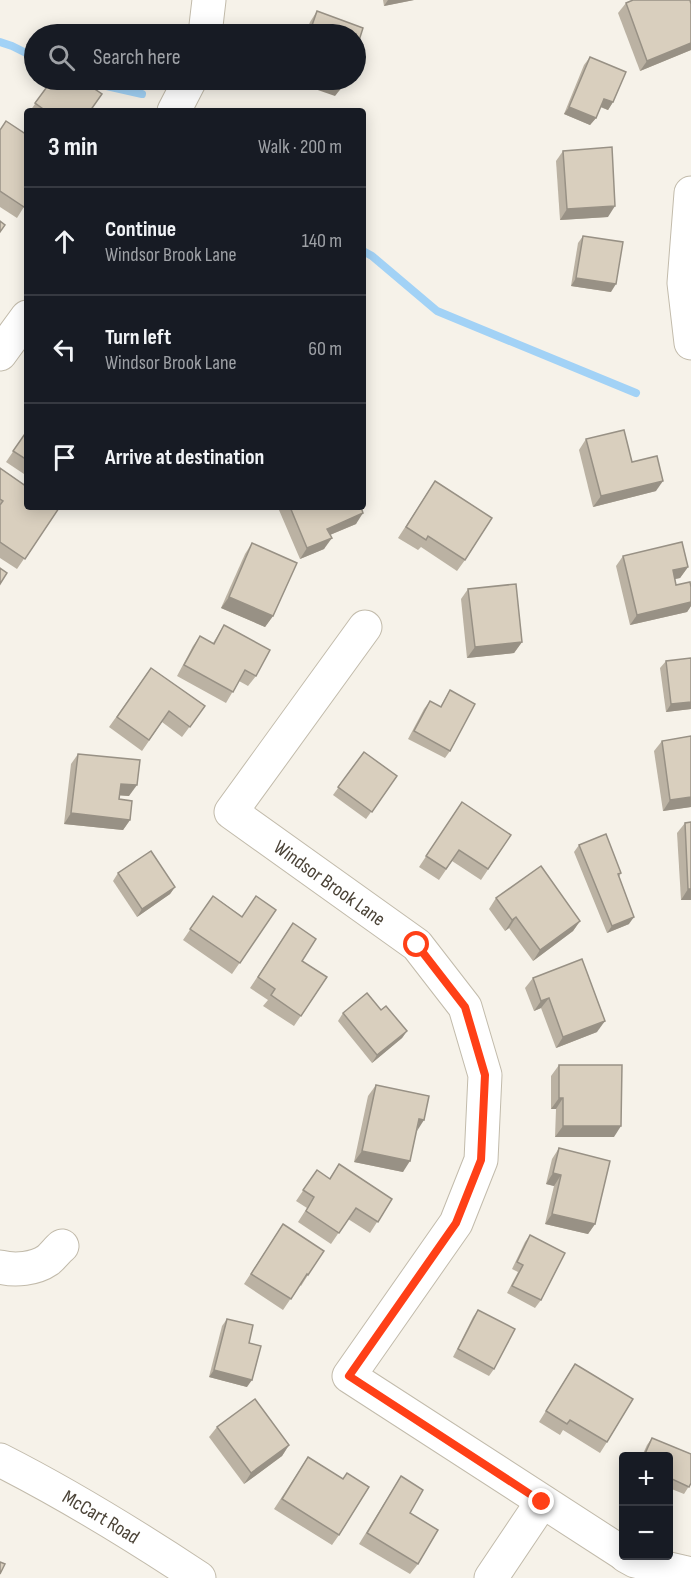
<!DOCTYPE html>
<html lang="en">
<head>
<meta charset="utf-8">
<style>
	:root { --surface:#171b24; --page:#242831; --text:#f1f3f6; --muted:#9ea1a6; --line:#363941 }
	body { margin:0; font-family:"Sofia Sans Condensed",sans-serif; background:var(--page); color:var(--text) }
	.controls { position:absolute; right:18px; bottom:18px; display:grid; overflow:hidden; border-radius:6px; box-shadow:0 3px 15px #0003 }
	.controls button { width:54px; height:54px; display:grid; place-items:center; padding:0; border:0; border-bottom:2px solid var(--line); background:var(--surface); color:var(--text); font:30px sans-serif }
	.stop { position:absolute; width:18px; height:18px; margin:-14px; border:4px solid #ff4017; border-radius:50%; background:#fff }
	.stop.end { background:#ff4017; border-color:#fff; box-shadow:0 2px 6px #0008 }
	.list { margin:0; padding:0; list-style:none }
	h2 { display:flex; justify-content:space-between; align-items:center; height:78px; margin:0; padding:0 24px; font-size:26px }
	h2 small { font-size:20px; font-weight:400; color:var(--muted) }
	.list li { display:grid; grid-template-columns:39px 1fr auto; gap:18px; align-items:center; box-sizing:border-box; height:108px; padding:0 24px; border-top:2px solid var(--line) }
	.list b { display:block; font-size:22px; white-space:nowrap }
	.list p { margin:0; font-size:20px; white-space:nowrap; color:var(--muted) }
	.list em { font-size:20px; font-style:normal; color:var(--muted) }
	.icon { flex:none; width:33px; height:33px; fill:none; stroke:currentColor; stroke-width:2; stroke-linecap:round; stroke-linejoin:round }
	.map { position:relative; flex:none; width:691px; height:1578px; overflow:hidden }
	.search { position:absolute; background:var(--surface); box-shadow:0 3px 15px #0003; left:24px; top:24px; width:342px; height:66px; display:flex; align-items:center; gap:15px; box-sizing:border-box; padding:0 21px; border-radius:33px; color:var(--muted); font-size:22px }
	.panel { position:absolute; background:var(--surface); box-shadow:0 3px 15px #0003; left:24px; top:108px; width:342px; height:402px; border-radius:6px }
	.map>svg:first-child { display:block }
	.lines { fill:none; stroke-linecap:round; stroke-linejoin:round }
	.stream { stroke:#a2d2f6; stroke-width:8 }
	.minor-casing { stroke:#c2bbab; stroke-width:35 }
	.minor { stroke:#fff; stroke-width:33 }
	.wall { fill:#bbb2a3 }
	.shaded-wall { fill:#989185 }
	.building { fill:#d9cfbe; stroke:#989185; stroke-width:1.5 }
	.route { stroke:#ff4017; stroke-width:8 }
	.labels { text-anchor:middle; stroke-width:4.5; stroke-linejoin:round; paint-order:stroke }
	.street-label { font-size:20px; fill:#4b4337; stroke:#fff }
</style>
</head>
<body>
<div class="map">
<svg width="691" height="1578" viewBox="0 0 691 1578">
	<rect width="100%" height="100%" fill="#f6f2e9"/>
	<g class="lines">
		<!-- stream -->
		<g class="stream">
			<path d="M0,42L12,46L34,57"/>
			<path d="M80,80L142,94"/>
			<path d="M363,251L372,256L437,311L636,393"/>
		</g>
		<defs>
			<g id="minor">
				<path d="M205,34L209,0"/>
				<path d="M174,111L190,80"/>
				<path d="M691,193L684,283L691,343"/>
				<path d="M0,354L27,317"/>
				<path id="s1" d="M365,627L231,812L417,945L465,1007L485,1075L481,1160L456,1223L349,1376L624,1554"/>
				<path d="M0,1267C15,1271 35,1269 48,1260C53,1256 57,1250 62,1246"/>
				<path id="s2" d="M0,1460C69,1495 134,1535 199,1578"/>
				<path d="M626,1556L635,1561L691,1574"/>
				<path d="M491,1578L542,1502"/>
			</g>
		</defs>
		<!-- minor casing -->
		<use href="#minor" class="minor-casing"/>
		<!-- minor -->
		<use href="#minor" class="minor"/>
	</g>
	<!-- wall -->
	<g class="wall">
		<path d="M383,0H414L384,6Z"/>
		<path d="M626,3L691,4V50L640,71L618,13Z"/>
		<path d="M317,11L356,34H305L310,22Z"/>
		<path d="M590,57L613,102L608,110L600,107L596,118L590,125L564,114L584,65Z"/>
		<path d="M52,80L90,111H30Z"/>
		<path d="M0,130L27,202L17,218L0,207Z"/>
		<path d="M563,151L608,217L560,220L556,161Z"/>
		<path d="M583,236L611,292L571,286L578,243Z"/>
		<path d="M27,431V476L6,462Z"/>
		<path d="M586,439L632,462L656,491L593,507L579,450Z"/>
		<path d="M0,468L59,508L17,569L0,558Z"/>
		<path d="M435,481L465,560L457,571L421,547L418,550L398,538Z"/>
		<path d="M281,507H361L356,524L330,535L324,549L300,559L279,510Z"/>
		<path d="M252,543L273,616L265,627L221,608L245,554Z"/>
		<path d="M623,556L688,567L680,578L675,579L676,585L691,587V606L687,612L630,625L616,566Z"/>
		<path d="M468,589L522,642L514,653L467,658L461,599Z"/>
		<path d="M224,625L256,676L248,686L239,681L226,703L177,676L193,646L200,636L213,643Z"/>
		<path d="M666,661L691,709L666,712L660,668Z"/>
		<path d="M151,668L205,706L182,737L162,722L142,751L109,727Z"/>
		<path d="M450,690V751L445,758L408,739L424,709L430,701L440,707Z"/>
		<path d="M691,736V807L663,811L654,751L662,741Z"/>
		<path d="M364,752L397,776L366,819L333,795Z"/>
		<path d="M78,754L129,796L119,795V799L130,820L123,830L64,824L71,764Z"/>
		<path d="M462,802L511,835L481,880L452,861L439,880L419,867Z"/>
		<path d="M691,822V900H681L677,833L685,823Z"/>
		<path d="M579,845L621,873L619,877L629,924L607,933L574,852Z"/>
		<path d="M118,873L175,887L170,894L137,917L113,881Z"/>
		<path d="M213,896L242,916L276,910L232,974L183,940Z"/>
		<path d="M496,898L580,921L573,931L533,961L509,928L505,931L489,909Z"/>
		<path d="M293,923L302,961L327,977L294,1026L263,1006L268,1000L250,988Z"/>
		<path d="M533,978L597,1032L556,1048L541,1008L534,1011L525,988Z"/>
		<path d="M381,1010L407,1031L402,1038L372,1063L338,1021L343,1013Z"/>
		<path d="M559,1065L614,1137H555L556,1109H551V1076Z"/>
		<path d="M376,1085L416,1131L403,1172L354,1162L368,1096Z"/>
		<path d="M559,1148L595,1224L588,1234L545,1224L554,1186L546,1184L552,1159Z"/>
		<path d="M339,1164L392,1199L370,1233L348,1219L331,1244L298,1222L307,1208L296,1201L317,1170L329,1179Z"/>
		<path d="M283,1224L308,1275L301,1286L300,1285L283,1310L244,1284Z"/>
		<path d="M530,1235L541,1300L535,1308L507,1293L518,1272L512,1269L525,1242Z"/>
		<path d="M478,1310L494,1369L489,1376L453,1357L473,1317Z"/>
		<path d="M227,1319L249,1343L247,1387L209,1377L222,1326Z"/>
		<path d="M575,1364L607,1442L600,1453L563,1430L560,1435L539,1422Z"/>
		<path d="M217,1427L289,1445L282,1456L244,1484L209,1437Z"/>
		<path d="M652,1438L691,1454V1483L684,1494L669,1488V1456H642L647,1445Z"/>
		<path d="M308,1457L343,1479L347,1473L339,1535L332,1545L274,1509Z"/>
		<path d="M401,1476L410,1513L418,1564L410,1574L359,1544Z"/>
	</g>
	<!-- shaded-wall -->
	<g class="shaded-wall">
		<path d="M388,0H414L384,6Z"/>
		<path d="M691,43V50L640,71L647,61Z"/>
		<path d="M289,80H325L343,86L335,96Z"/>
		<path d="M604,99L613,102L608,110L599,106Z"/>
		<path d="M569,107L596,118L590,125L564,114Z"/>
		<path d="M615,206L608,217L560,220L567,209Z"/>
		<path d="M576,278L616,284L611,292L571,286Z"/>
		<path d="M663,481L656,491L593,507L601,496Z"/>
		<path d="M363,513L356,524L320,539L327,529Z"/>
		<path d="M332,538L324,549L300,559L307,548Z"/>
		<path d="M688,567L680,578L665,581L673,570Z"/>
		<path d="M229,597L273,616L265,627L221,608Z"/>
		<path d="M691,602V606L687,612L630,625L637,615Z"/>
		<path d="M522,642L514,653L467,658L475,647Z"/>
		<path d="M691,702V709L666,712L671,704Z"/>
		<path d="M121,784L137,785L129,796L113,795Z"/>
		<path d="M691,797V807L663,811L670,800Z"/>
		<path d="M71,813L130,820L123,830L64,824Z"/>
		<path d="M175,887L170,894L137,917L142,909Z"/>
		<path d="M688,889H691V900H681Z"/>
		<path d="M516,917L509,928L505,931L512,920Z"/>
		<path d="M634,917L629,924L607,933L612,926Z"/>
		<path d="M580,921L573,931L533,961L540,950Z"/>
		<path d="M549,998L541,1008L534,1011L541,1001Z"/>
		<path d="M605,1021L597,1032L556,1048L563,1037Z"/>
		<path d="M407,1031L402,1038L372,1063L377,1055Z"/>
		<path d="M559,1098H563L556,1109H551Z"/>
		<path d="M419,1119L424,1120L417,1131Z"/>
		<path d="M563,1126H621L614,1137H555Z"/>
		<path d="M362,1151L410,1161L403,1172L354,1162Z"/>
		<path d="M553,1173L561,1175L554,1186L546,1184Z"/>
		<path d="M552,1214L595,1224L588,1234L545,1224Z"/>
		<path d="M214,1370L252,1380L247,1387L209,1377Z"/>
		<path d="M289,1445L282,1456L244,1484L251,1473Z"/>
	</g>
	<!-- building -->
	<g class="building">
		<path d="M633,0H690L691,4V43L647,61L626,3Z"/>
		<path d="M317,11L363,28L356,50V34H309Z"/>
		<path d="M590,57L626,72L613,102L604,99L596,118L569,107Z"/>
		<path d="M52,80H81L102,94L90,111H46L35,103Z"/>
		<path d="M325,80H345L343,86Z"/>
		<path d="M6,121L27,135V202L24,207L0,191V130Z"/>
		<path d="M612,147L615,206L567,209L563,151Z"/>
		<path d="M0,221L5,225L0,232Z"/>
		<path d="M583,236L623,242L616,284L576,278Z"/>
		<path d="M624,430L632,462L657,456L663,481L601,496L586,439Z"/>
		<path d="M27,431V460L13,451Z"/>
		<path d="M0,468L27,487V507H57L59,508L25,559L0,542V505L3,501L0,499Z"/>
		<path d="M435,481L492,518L465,560L428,536L426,540L406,527Z"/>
		<path d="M290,507H361L363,513L327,529L332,538L307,548Z"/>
		<path d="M682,542L688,567L673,570L676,585L690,582L691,587V602L637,615L623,556Z"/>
		<path d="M252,543L297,563L273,616L229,597Z"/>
		<path d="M0,568L7,573L0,584Z"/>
		<path d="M516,584L522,642L475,647L468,589Z"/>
		<path d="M224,625L270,650L256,676L245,670L233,692L184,665L200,636L214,644Z"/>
		<path d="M691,658V702L671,704L666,661Z"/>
		<path d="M151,668L205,706L190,727L169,711L149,740L117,717Z"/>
		<path d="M450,690L475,704L450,751L414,731L430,701L441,707Z"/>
		<path d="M691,736V797L670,800L662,741Z"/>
		<path d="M364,752L397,776L372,812L338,787Z"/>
		<path d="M78,754L140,760L137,785L121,784L119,799L132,801L130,820L71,813Z"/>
		<path d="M462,802L511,835L488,869L459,850L446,869L426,856Z"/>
		<path d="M691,822V889H688L685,823Z"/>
		<path d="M606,834L621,873L618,874L634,917L612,926L579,845Z"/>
		<path d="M151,851L175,887L142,909L118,873Z"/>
		<path d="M541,866L580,921L540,950L516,917L512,920L496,898Z"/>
		<path d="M213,896L242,917L256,896L276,910L240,963L190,929Z"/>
		<path d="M293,923L316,939L302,961L327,977L301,1016L271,995L275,989L258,977Z"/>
		<path d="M582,959L605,1021L563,1037L549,998L541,1001L533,978Z"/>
		<path d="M367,993L381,1010L386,1006L407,1031L377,1055L343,1013Z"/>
		<path d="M559,1065H622L621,1126H563V1098H559Z"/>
		<path d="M376,1085L429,1096L424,1120L419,1119L410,1161L362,1151Z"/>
		<path d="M559,1148L610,1161L595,1224L552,1214L561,1175L553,1173Z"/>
		<path d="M339,1164L392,1199L378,1222L356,1208L339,1233L306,1211L314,1197L303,1190L317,1170L330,1179Z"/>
		<path d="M283,1224L324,1251L308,1275L307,1274L291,1299L251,1274Z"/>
		<path d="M530,1235L565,1253L541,1300L512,1286L523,1265L517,1262Z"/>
		<path d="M478,1310L515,1329L494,1369L458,1349Z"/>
		<path d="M227,1319L253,1325L249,1343L261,1346L252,1380L214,1370Z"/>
		<path d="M575,1364L633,1399L607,1442L570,1420L567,1424L546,1411Z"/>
		<path d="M255,1399L289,1445L251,1473L217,1427Z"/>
		<path d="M652,1438L691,1454V1483L689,1487L670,1478L669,1482V1456H644Z"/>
		<path d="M308,1457L343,1479L347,1473L369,1487L339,1535L282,1499Z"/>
		<path d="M401,1476L423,1490L410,1513L438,1530L418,1564L367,1533Z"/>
		<path d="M0,1562L5,1564L0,1574Z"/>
	</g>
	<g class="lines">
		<!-- route -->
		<path class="route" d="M417,945L465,1007L485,1075L481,1160L456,1223L349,1376L542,1502"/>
	</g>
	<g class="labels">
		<!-- street labels -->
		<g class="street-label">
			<text dy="7" stroke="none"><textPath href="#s1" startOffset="350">Windsor Brook Lane</textPath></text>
			<text dy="7" stroke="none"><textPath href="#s2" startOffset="116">McCart Road</textPath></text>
		</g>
	</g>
</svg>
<div class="controls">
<button>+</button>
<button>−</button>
</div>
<div class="stop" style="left:417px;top:945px"></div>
<div class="stop end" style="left:542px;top:1502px"></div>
<div class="search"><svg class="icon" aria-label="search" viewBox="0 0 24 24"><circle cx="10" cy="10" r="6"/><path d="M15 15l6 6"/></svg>Search here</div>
<section class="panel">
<h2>3 min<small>Walk · 200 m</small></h2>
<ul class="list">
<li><svg class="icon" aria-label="ahead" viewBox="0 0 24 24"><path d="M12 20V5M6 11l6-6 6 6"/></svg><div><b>Continue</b><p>Windsor Brook Lane</p></div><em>140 m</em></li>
<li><svg class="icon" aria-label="left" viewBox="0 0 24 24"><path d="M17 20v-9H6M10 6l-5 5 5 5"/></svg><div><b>Turn left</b><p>Windsor Brook Lane</p></div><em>60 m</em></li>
<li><svg class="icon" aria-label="arrive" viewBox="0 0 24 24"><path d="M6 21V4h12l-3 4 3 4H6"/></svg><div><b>Arrive at destination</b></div></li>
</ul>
</section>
</div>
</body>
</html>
